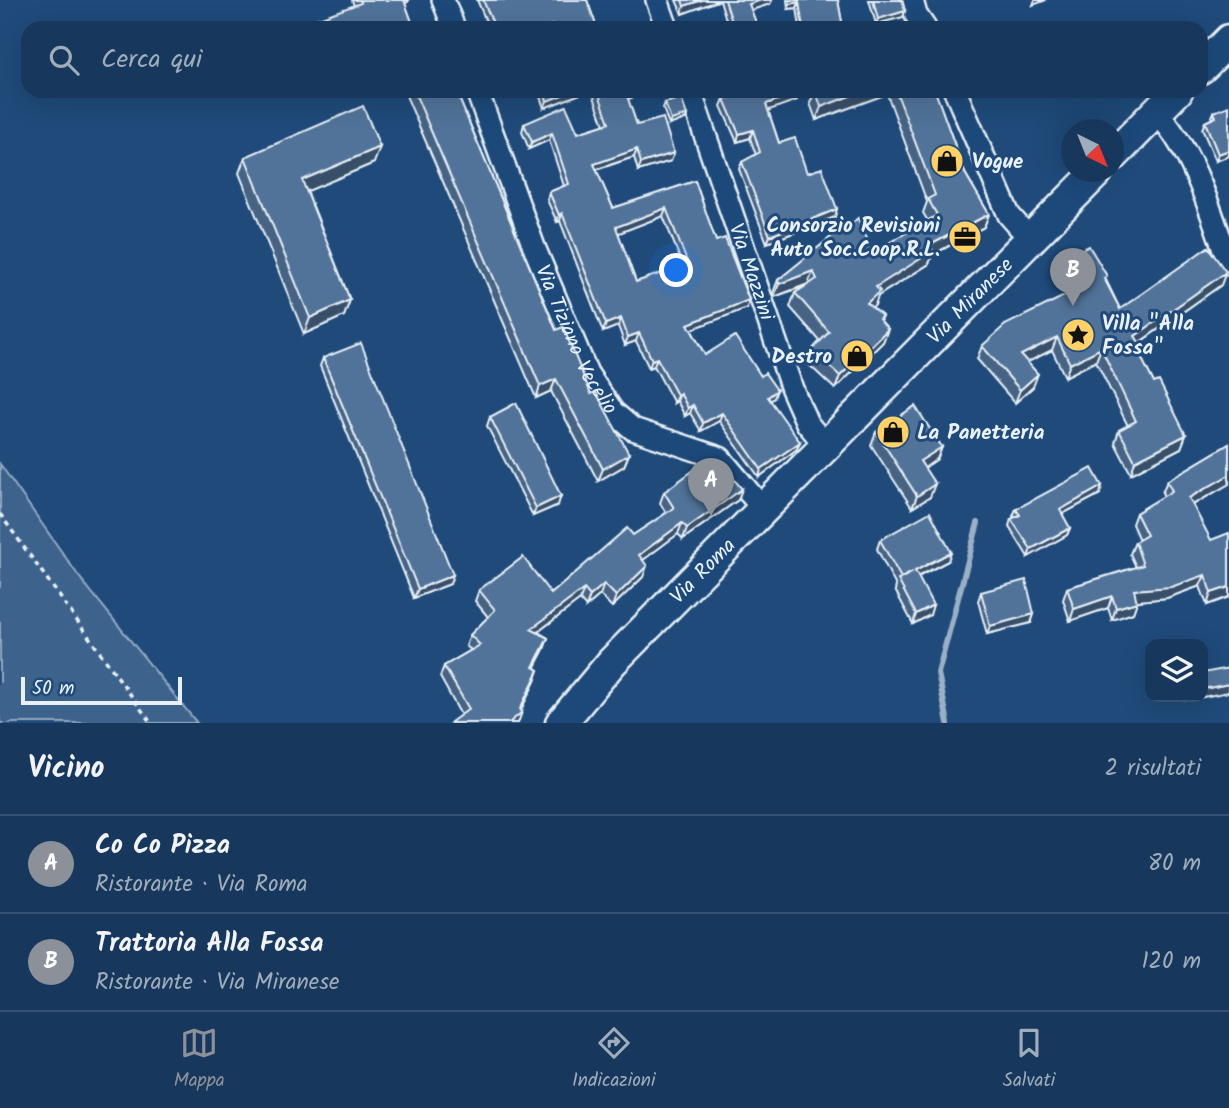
<!DOCTYPE html>
<html lang="it">
<head>
<meta charset="utf-8">
<style>
	:root { --surface:#17385c; --page:#203f62; --text:#f1f3f6; --muted:#9eacbb; --line:#365272; --accent:#8c9099 }
	body { margin:0; font-family:Kalam,sans-serif; background:var(--page); color:var(--text) }
	.controls { position:absolute; right:21px; bottom:21px; display:grid; overflow:hidden; border-radius:14px; box-shadow:0 7px 28px #0002 }
	.controls button { width:63px; height:63px; display:grid; place-items:center; padding:0; border:0; border-bottom:2px solid var(--line); background:var(--surface); color:var(--text); font:35px sans-serif }
	.compass { position:absolute; left:1061px; top:119px; width:63px; height:63px; border-radius:50%; background:var(--surface); box-shadow:0 7px 28px #0002; rotate:137deg }
	.scale { position:absolute; left:21px; bottom:18px; width:161px; box-sizing:border-box; padding-left:7px; border:4px solid #e8f1f8; border-top:0; font-size:19px; line-height:24px; white-space:nowrap; color:#e8f1f8; -webkit-text-stroke:5px #1f4a7a; paint-order:stroke }
	.you { position:absolute; left:677px; top:271px; width:24px; height:24px; margin:-18px; border:5px solid #fff; border-radius:50%; background:#1a73e8; box-shadow:0 0 0 10px #1a73e833 }
	.badge { display:grid; place-items:center; width:46px; height:46px; border-radius:50%; background:var(--accent); color:#fff; font-size:23px; font-weight:700 }
	.pin { position:absolute; translate:-50% -58px; filter:drop-shadow(0 2px 4px #0008) }
	.pin::after { content:''; position:absolute; top:37px; width:24px; height:21px; background:inherit; clip-path:polygon(0 0,100% 0,50% 100%) }
	.list { margin:0; padding:0; list-style:none }
	h2 { display:flex; justify-content:space-between; align-items:center; height:91px; margin:0; padding:0 28px; font-size:30px }
	h2 small { font-size:23px; font-weight:400; color:var(--muted) }
	.list li { display:grid; grid-template-columns:46px 1fr auto; gap:21px; align-items:center; box-sizing:border-box; height:98px; padding:0 28px; border-top:2px solid var(--line) }
	.list b { display:block; font-size:26px; white-space:nowrap }
	.list p { margin:0; font-size:23px; white-space:nowrap; color:var(--muted) }
	.list em { font-size:23px; font-style:normal; color:var(--muted) }
	.icon { flex:none; width:38px; height:38px; fill:none; stroke:currentColor; stroke-width:2; stroke-linecap:round; stroke-linejoin:round }
	.map { position:relative; flex:none; width:1229px; height:723px; overflow:hidden }
	.search { position:absolute; background:var(--surface); box-shadow:0 7px 28px #0002; left:21px; right:21px; top:21px; height:77px; display:flex; align-items:center; gap:18px; box-sizing:border-box; padding:0 24px; border-radius:21px; color:var(--muted); font-size:26px }
	.sheet { height:287px; background:var(--surface) }
	nav { display:flex; justify-content:space-around; align-items:center; box-sizing:border-box; height:98px; border-top:2px solid var(--line); background:var(--surface); font-size:19px; color:var(--muted) }
	nav a { display:grid; justify-items:center; gap:4px }
	nav .on { color:var(--accent) }
	.map>svg:first-child { display:block }
	.green { fill:#3c628c; stroke:#92aac2; stroke-width:2 }
	.lines { fill:none; stroke-linecap:round; stroke-linejoin:round }
	.stream { stroke:#9ab0c7; stroke-width:6 }
	.highway-tunnel { stroke:#3d638d; stroke-width:38; stroke-dasharray:38 19; stroke-linecap:butt }
	.street-casing { stroke:#e8f1f8; stroke-width:26 }
	.secondary-casing { stroke:#e8f1f8; stroke-width:35 }
	.path { stroke:#e8f1f8; stroke-width:3.5; stroke-dasharray:5 5; stroke-linecap:butt }
	.street { stroke:#1f4a7a; stroke-width:21 }
	.secondary { stroke:#1f4a7a; stroke-width:30 }
	.wall { fill:#466384; stroke:#e8f1f8; stroke-width:2; fill-rule:evenodd }
	.shaded-wall { fill:#39506b; stroke:#e8f1f8; stroke-width:2 }
	.building { fill:#517399; stroke:#e8f1f8; stroke-width:2; fill-rule:evenodd }
	.labels { text-anchor:middle; stroke-width:6; stroke-linejoin:round; paint-order:stroke }
	.poi-label { font-size:21px; font-weight:bold; fill:#e8f1f8; stroke:#1f4a7a; text-anchor:start }
	.street-label { font-size:21px; fill:#e8f1f8; stroke:#1f4a7a }
</style>
</head>
<body>
<div class="map">
<svg width="1229" height="723" viewBox="0 0 1229 723">
	<rect width="100%" height="100%" fill="#1f4a7a"/>
	<filter id="ink" filterUnits="userSpaceOnUse"><feTurbulence type="fractalNoise" baseFrequency=".0143" numOctaves="2"/><feDisplacementMap in="SourceGraphic" scale="14" xChannelSelector="R" yChannelSelector="G"/><feConvolveMatrix kernelMatrix="1 2 1 2 8 2 1 2 1" color-interpolation-filters="sRGB"/></filter>
	<g filter="url(#ink)">
		<!-- green -->
		<path class="green" d="M0,464L80,578L197,723H0Z"/>
		<g class="lines">
			<!-- stream -->
			<path class="stream" d="M948,723L938,673L978,523"/>
			<!-- highway-tunnel -->
			<g class="highway-tunnel">
				<path d="M0,588L95,723"/>
				<path d="M0,683L27,723"/>
			</g>
			<defs>
				<g id="street">
					<path d="M443,0L454,28"/>
					<path d="M657,0L667,28"/>
					<path d="M912,0L916,15L925,28"/>
					<path id="s1" d="M477,91L534,247L587,373L613,412L633,429L720,458L764,510"/>
					<path id="s2" d="M690,91L792,389L807,423L826,446"/>
					<path d="M955,91L1009,215L1030,239"/>
					<path d="M1156,112C1194,151 1211,213 1229,264"/>
				</g>
				<g id="secondary">
					<path d="M1201,68L1229,40"/>
					<path d="M1114,155L1177,91"/>
					<path id="s3" d="M561,723L612,662L1097,172"/>
				</g>
			</defs>
			<!-- street casing -->
			<use href="#street" class="street-casing"/>
			<!-- secondary casing -->
			<use href="#secondary" class="secondary-casing"/>
			<!-- path -->
			<path class="path" d="M0,514L151,723"/>
			<!-- street -->
			<use href="#street" class="street"/>
			<!-- secondary -->
			<use href="#secondary" class="secondary"/>
		</g>
		<!-- wall -->
		<g class="wall">
			<path d="M352,0H409L408,2L405,3L414,28H301L302,24L354,6Z"/>
			<path d="M477,0H587L597,28H489Z"/>
			<path d="M676,0H772L770,4L751,10L758,28L728,26L720,0L682,14Z"/>
			<path d="M787,0H838L843,28H800L797,8L788,9Z"/>
			<path d="M869,0H902L905,11L903,17L876,24Z"/>
			<path d="M404,91H456L556,330L591,394L629,454L624,466L598,481L551,391L536,398Z"/>
			<path d="M538,91H588L544,108Z"/>
			<path d="M592,91H640L639,95L628,99L637,125L674,153L671,161L638,171L634,157L596,170L613,208L695,181L716,241L747,308L691,329L705,355L774,398L770,401L797,449L759,477L719,421L701,431L690,413L685,416L677,401L674,403L654,366L649,368L636,341L625,345L618,326L603,332L560,221L557,222L547,200L549,192L564,186L549,140L529,149L522,132L524,124L578,133L604,125ZM663,216L683,266L636,282L618,233Z"/>
			<path d="M815,91H935L965,173L989,214L984,227L932,255L929,264L878,296L875,305L872,307L882,316L880,320L888,329L883,342L835,389L807,363L812,350L820,341L790,307L795,293L808,285L774,297L773,293L778,280L848,227L873,252L928,221L923,213L927,202L887,94L816,120L810,103Z"/>
			<path d="M800,92L797,100L768,110L779,143L807,173L835,217L767,243L739,169L742,162L756,155L750,138L737,142L721,106L724,99Z"/>
			<path d="M665,103L687,115L685,119L669,125L663,108Z"/>
			<path d="M1214,112L1229,156L1216,161L1202,129L1205,122L1211,119Z"/>
			<path d="M245,157L374,163L307,191L350,300L344,316L304,334L239,173Z"/>
			<path d="M1069,256L1106,280L1120,309L1221,285L1139,343L1141,345L1138,352L1154,383L1186,435L1181,448L1131,474L1115,443L1119,430L1128,426L1096,361L1065,377L1052,350L1027,362L1033,387L1015,403L977,359L982,346L1077,290L1065,269Z"/>
			<path d="M323,358L450,584L414,598L320,366Z"/>
			<path d="M490,417L558,505L533,516L487,426Z"/>
			<path d="M876,432L942,447L937,459L924,468L930,497L912,508L871,445Z"/>
			<path d="M1229,444V484L1193,505L1229,597L1207,605L1200,586L1167,598L1137,601L1133,613L1112,620L1108,608L1070,621L1063,600L1067,588L1136,567L1130,554L1135,542L1139,540L1132,524L1136,513L1164,496L1162,493L1167,481Z"/>
			<path d="M664,492L738,500L683,539L678,534L643,560V577L612,607L600,595L586,607L580,600L538,632L548,638L544,649L534,668L539,670L535,681L521,710L518,723H451L461,715L440,677L444,666L471,650L466,646L470,635L488,617L475,601L479,590L551,594L633,535L666,513L660,503Z"/>
			<path d="M1100,494L1062,514L1070,528L1067,535L1028,557L1009,526L1011,519L1015,518L1013,516L1016,509Z"/>
			<path d="M880,540L948,561L918,577L930,615L913,624L895,590L896,586L877,549Z"/>
			<path d="M981,592L1034,614L1031,623L987,634L978,601Z"/>
		</g>
		<!-- shaded-wall -->
		<g class="shaded-wall">
			<path d="M702,0H720L682,14L684,6Z"/>
			<path d="M761,0H772L770,4L746,12L749,4Z"/>
			<path d="M1035,0H1046L1033,5Z"/>
			<path d="M799,2L797,8L788,9L790,4Z"/>
			<path d="M905,11L903,17L876,24L878,19Z"/>
			<path d="M572,91H588L544,108L547,101Z"/>
			<path d="M631,91H640L639,95L623,101L626,93Z"/>
			<path d="M863,91H888L887,94L816,120L821,107Z"/>
			<path d="M800,92L797,100L764,112L766,104Z"/>
			<path d="M687,115L685,119L669,125L671,120Z"/>
			<path d="M753,130L750,138L737,142L739,134Z"/>
			<path d="M552,133L549,140L529,149L532,142Z"/>
			<path d="M380,147L374,163L296,196L302,180Z"/>
			<path d="M637,149L634,157L591,171L594,164Z"/>
			<path d="M1229,150V156L1216,161L1218,154Z"/>
			<path d="M674,153L671,161L638,171L641,163Z"/>
			<path d="M666,208L663,216L614,235L616,227Z"/>
			<path d="M837,209L835,217L767,243L770,236Z"/>
			<path d="M562,213L560,221L557,222L559,215Z"/>
			<path d="M989,214L984,227L932,255L929,264L878,296L875,305L863,316L867,303L876,287L930,245Z"/>
			<path d="M813,271L808,284L774,297L779,284Z"/>
			<path d="M1226,272L1221,285L1130,349L1135,336Z"/>
			<path d="M350,300L344,316L304,334L310,318Z"/>
			<path d="M749,300L747,308L685,332L688,324Z"/>
			<path d="M621,318L618,326L603,332L606,324Z"/>
			<path d="M888,329L883,342L835,389L840,376Z"/>
			<path d="M639,333L636,341L625,345L628,337Z"/>
			<path d="M1057,337L1052,350L1016,368L1021,355Z"/>
			<path d="M1101,348L1096,361L1065,377L1070,364Z"/>
			<path d="M657,358L654,366L649,368L652,360Z"/>
			<path d="M1038,374L1033,387L1015,403L1020,390Z"/>
			<path d="M556,379L551,391L536,398L540,386Z"/>
			<path d="M777,390L774,398L765,405L768,397Z"/>
			<path d="M680,393L677,401L674,403L677,395Z"/>
			<path d="M693,405L690,413L685,416L688,408Z"/>
			<path d="M722,413L719,421L701,431L703,423Z"/>
			<path d="M1186,435L1181,448L1131,474L1135,461Z"/>
			<path d="M800,442L797,449L759,477L761,469Z"/>
			<path d="M942,447L937,459L916,474L920,461Z"/>
			<path d="M629,454L624,466L598,481L603,469Z"/>
			<path d="M1229,475V484L1185,509L1189,498Z"/>
			<path d="M935,484L930,497L912,508L917,496Z"/>
			<path d="M1102,486L1100,494L1057,517L1060,510Z"/>
			<path d="M742,489L738,500L683,539L687,528Z"/>
			<path d="M561,496L558,505L533,516L536,508Z"/>
			<path d="M682,523L678,534L635,566L639,555Z"/>
			<path d="M1070,528L1067,535L1028,557L1031,549Z"/>
			<path d="M951,552L948,561L911,580L915,571Z"/>
			<path d="M647,566L643,577L612,607L616,596Z"/>
			<path d="M453,575L450,584L414,598L418,589Z"/>
			<path d="M1205,575L1200,586L1167,598L1129,602L1134,590Z"/>
			<path d="M604,584L600,595L586,607L590,596Z"/>
			<path d="M1229,587V597L1207,605L1211,593Z"/>
			<path d="M584,589L580,600L527,640L531,629Z"/>
			<path d="M1112,596L1108,608L1070,621L1074,609Z"/>
			<path d="M1137,602L1133,613L1112,620L1116,608Z"/>
			<path d="M933,605L930,615L913,624L916,614Z"/>
			<path d="M1034,614L1031,623L987,634L990,626Z"/>
			<path d="M548,638L544,649L529,678L533,667Z"/>
			<path d="M539,670L535,681L518,715L522,712L518,723H509L520,709Z"/>
			<path d="M1229,684V692L1203,697V689Z"/>
			<path d="M1186,697H1202L1185,700Z"/>
		</g>
		<!-- building -->
		<g class="building">
			<path d="M360,0H404L414,28H304L302,24L361,3Z"/>
			<path d="M483,0H587L597,28H553L552,25L543,28H495Z"/>
			<path d="M682,0H702L684,6Z"/>
			<path d="M725,0H761L749,4L758,28H723L733,25Z"/>
			<path d="M790,0H838L843,28H803L799,2L790,4Z"/>
			<path d="M873,0H902L905,11L878,19Z"/>
			<path d="M414,91H456L556,330L563,327L591,394L596,392L629,454L603,469L556,379L540,386Z"/>
			<path d="M544,91H572L547,101Z"/>
			<path d="M598,91H631L626,93L637,125L663,118L674,153L641,163L637,149L594,164L613,208L695,181L716,241L725,238L749,300L688,324L705,355L735,336L761,376L765,373L777,390L768,397L800,442L761,469L722,413L703,423L693,405L688,408L680,393L677,395L657,358L652,360L639,333L628,337L621,318L606,324L562,213L559,215L549,192L569,184L552,133L532,142L524,124L566,106L578,133L609,123ZM666,208L688,264L636,282L616,227Z"/>
			<path d="M747,91H800V92L766,104L779,143L795,138L807,173L822,168L837,209L770,236L742,162L760,152L753,130L739,134L724,99Z"/>
			<path d="M816,91H863L821,107Z"/>
			<path d="M896,91H935L965,173L989,214L930,245L933,251L876,287L880,291L867,303L882,316L879,319L888,329L840,376L812,350L829,332L795,293L817,279L813,271L779,284L778,280L847,224L848,227L858,218L873,252L937,215L928,199L935,195Z"/>
			<path d="M681,98L687,115L671,120L665,103Z"/>
			<path d="M363,106L380,147L302,180L350,300L310,318L245,157Z"/>
			<path d="M1229,106V150L1218,154L1205,122L1216,117L1214,112Z"/>
			<path d="M1089,246L1107,276L1104,278L1120,309L1208,247L1226,272L1135,336L1141,345L1136,347L1154,383L1159,381L1186,435L1135,461L1119,430L1136,421L1101,348L1070,364L1057,337L1021,355L1038,374L1020,390L982,346L1005,325L1087,285L1069,256Z"/>
			<path d="M361,343L453,575L418,589L323,358Z"/>
			<path d="M516,403L561,496L536,508L490,417Z"/>
			<path d="M915,406L942,447L920,461L935,484L917,496L876,432Z"/>
			<path d="M1229,444V475L1189,498L1211,540L1229,533V587L1211,593L1205,575L1171,587L1134,590L1137,602L1116,608L1112,596L1074,609L1067,588L1143,565L1135,542L1147,535L1136,513L1172,491L1167,481Z"/>
			<path d="M709,459L723,478L729,473L742,489L687,528L682,523L639,555L647,566L616,596L604,584L590,596L584,589L531,629L548,638L533,667L539,670L520,709L522,712L509,723H452L451,722L469,709L444,666L480,645L470,635L495,610L479,590L523,557L551,594L627,528L633,535L674,508L664,492Z"/>
			<path d="M1092,468L1102,486L1060,510L1070,528L1031,549L1011,519L1020,515L1016,509Z"/>
			<path d="M930,512L951,552L915,571L933,605L916,614L898,580L913,572L901,578L880,540Z"/>
			<path d="M1026,580L1034,614L990,626L981,592Z"/>
			<path d="M1229,668V684L1203,689V673Z"/>
		</g>
	</g>
	<!-- icons -->
	<defs>
		<symbol id="shop-disc" viewBox="-11 -11 22 22"><circle r="9.5" fill="#ffd166" stroke="#1f4a7a"/><path d="M-5-2.5h2.3a2.7 3.5 0 0 1 5.4 0H5L5.5 6h-11ZM-1.5-2.5h3a1.5 2.3 0 0 0-3 0Z" fill="#111"/></symbol>
		<symbol id="office-disc" viewBox="-11 -11 22 22"><circle r="9.5" fill="#ffd166" stroke="#1f4a7a"/><path d="M-6-3h4V-5.5h4V-3h4V5H-6ZM-1-4.5V-3h2v-1.5ZM-6 0V1H6V0Z" fill="#111"/></symbol>
		<symbol id="sight-disc" viewBox="-11 -11 22 22"><circle r="9.5" fill="#ffd166" stroke="#1f4a7a"/><path d="M0-6L1.8-2.2L6-1.7L2.9 1.2L3.7 5.4L0 3.3L-3.7 5.4L-2.9 1.2L-6-1.7L-1.8-2.2Z" fill="#111"/></symbol>
	</defs>
	<g fill-rule="evenodd">
		<use href="#shop-disc" x="928" y="142" width="38" height="38"/>
		<use href="#office-disc" x="946" y="218" width="38" height="38"/>
		<use href="#sight-disc" x="1059" y="316" width="38" height="38"/>
		<use href="#shop-disc" x="838" y="337" width="38" height="38"/>
		<use href="#shop-disc" x="874" y="413" width="38" height="38"/>
	</g>
	<g class="labels">
		<!-- poi labels -->
		<g class="poi-label">
			<text x="972" y="168">Vogue</text>
			<text x="940" y="232" text-anchor="end">Consorzio Revisioni<tspan x="940" dy="24">Auto Soc.Coop.R.L.</tspan></text>
			<text x="1102" y="330">Villa "Alla<tspan x="1102" dy="24">Fossa"</tspan></text>
			<text x="832" y="363" text-anchor="end">Destro</text>
			<text x="917" y="439">La Panetteria</text>
		</g>
		<!-- street labels -->
		<g class="street-label">
			<text dy="7" stroke="none"><textPath href="#s2" startOffset="191">Via Mazzini</textPath></text>
			<text dy="7" stroke="none"><textPath href="#s3" startOffset="588">Via Miranese</textPath></text>
			<text dy="7" stroke="none"><textPath href="#s1" startOffset="268">Via Tiziano Vecelio</textPath></text>
			<text dy="7" stroke="none"><textPath href="#s3" startOffset="208">Via Roma</textPath></text>
		</g>
	</g>
</svg>
<div class="controls">
<button><svg class="icon" aria-label="layers" viewBox="0 0 24 24"><path d="M12 4l9 5-9 5-9-5zM3 14l9 5 9-5"/></svg></button>
</div>
<svg class="compass" viewBox="-18 -18 36 36"><path d="M0-13l5 13h-10z" fill="#e53935"/><path d="M0 13l5-13h-10z" fill="#9eacbb"/></svg>
<div class="scale">50 m</div>
<div class="you"></div>
<div class="pin badge" style="left:711px;top:516px">A</div>
<div class="pin badge" style="left:1073px;top:306px">B</div>
<div class="search"><svg class="icon" aria-label="search" viewBox="0 0 24 24"><circle cx="10" cy="10" r="6"/><path d="M15 15l6 6"/></svg>Cerca qui</div>
</div>
<section class="sheet">
<h2>Vicino<small>2 risultati</small></h2>
<ul class="list">
<li><span class="badge">A</span><div><b>Co Co Pizza</b><p>Ristorante · Via Roma</p></div><em>80 m</em></li>
<li><span class="badge">B</span><div><b>Trattoria Alla Fossa</b><p>Ristorante · Via Miranese</p></div><em>120 m</em></li>
</ul>
</section>
<nav>
<a class="on"><svg class="icon" aria-label="map" viewBox="0 0 24 24"><path d="M3 6l6-2 6 2 6-2v14l-6 2-6-2-6 2zM9 4v14M15 6v14"/></svg>Mappa</a>
<a><svg class="icon" aria-label="directions" viewBox="0 0 24 24"><path d="M12 3l9 9-9 9-9-9zM9 14v-3h6M13 9l2 2-2 2"/></svg>Indicazioni</a>
<a><svg class="icon" aria-label="saved" viewBox="0 0 24 24"><path d="M7 4h10v16l-5-4-5 4z"/></svg>Salvati</a>
</nav>
</body>
</html>
